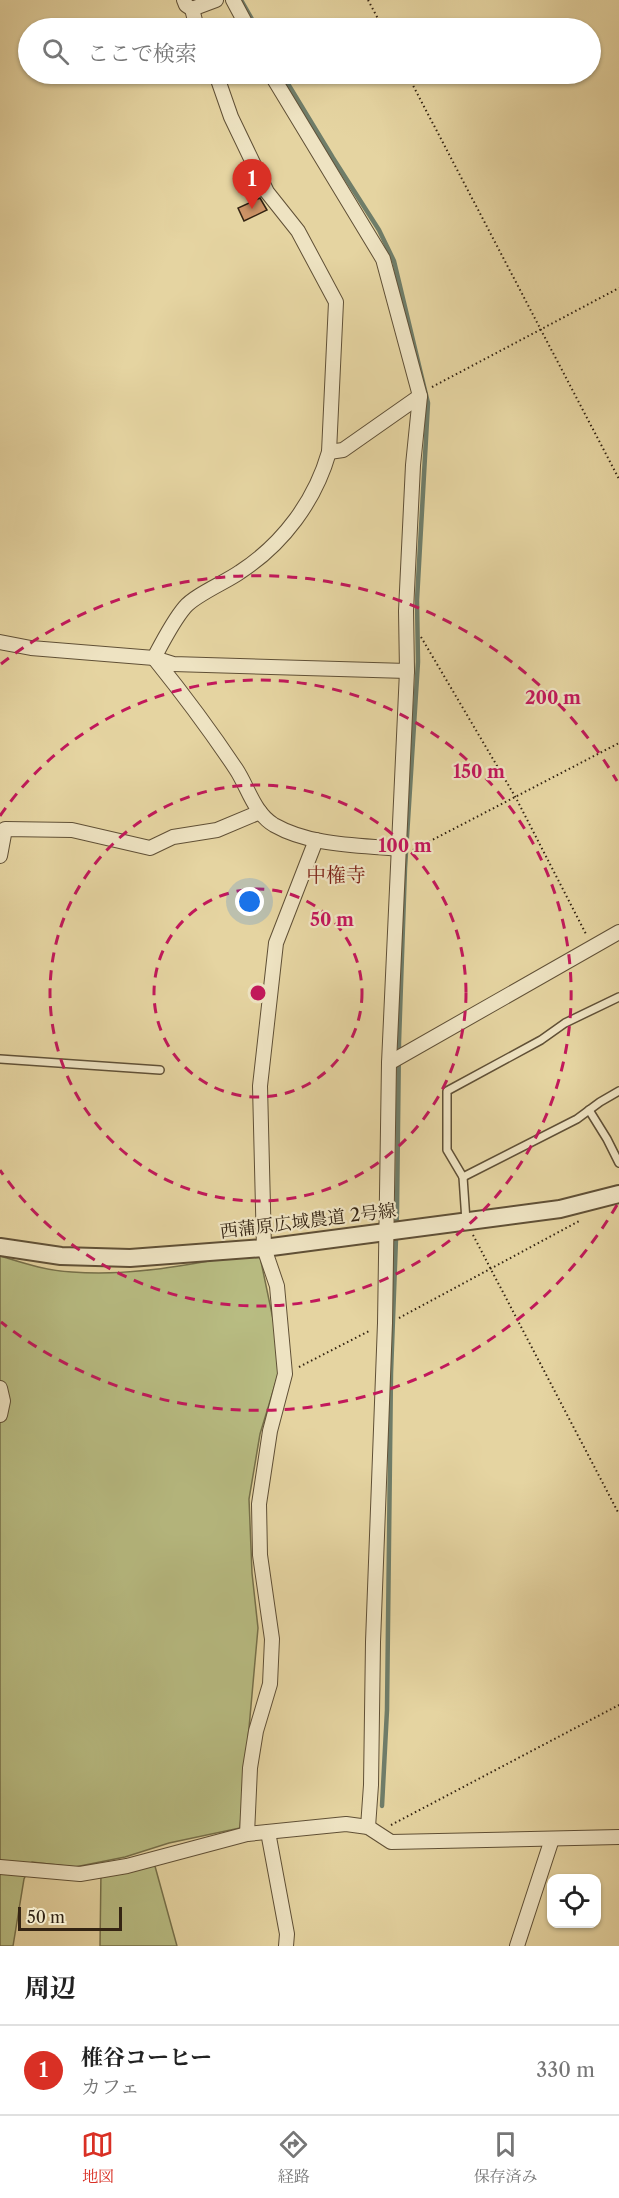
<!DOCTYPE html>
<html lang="ja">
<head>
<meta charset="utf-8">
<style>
	:root { --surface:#fff; --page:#f2f2f2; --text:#222; --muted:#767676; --line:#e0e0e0; --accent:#d93025 }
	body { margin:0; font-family:"Libre Caslon Text","Noto Serif JP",serif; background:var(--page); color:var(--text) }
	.controls { position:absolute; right:18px; bottom:18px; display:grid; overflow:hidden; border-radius:12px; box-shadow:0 2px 4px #0004 }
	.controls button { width:54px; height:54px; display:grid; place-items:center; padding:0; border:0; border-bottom:2px solid var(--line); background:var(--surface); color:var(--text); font:30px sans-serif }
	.scale { position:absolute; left:18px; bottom:15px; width:104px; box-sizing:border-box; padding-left:6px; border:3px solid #342413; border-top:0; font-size:16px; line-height:21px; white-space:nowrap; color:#342413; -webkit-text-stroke:4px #eee3c2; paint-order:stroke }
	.you { position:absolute; left:250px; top:902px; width:21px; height:21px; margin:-15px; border:4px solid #fff; border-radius:50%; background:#1a73e8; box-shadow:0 0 0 9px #1a73e833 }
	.badge { display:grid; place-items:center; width:39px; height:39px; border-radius:50%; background:var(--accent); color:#fff; font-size:20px; font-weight:700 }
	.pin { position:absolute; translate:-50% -50px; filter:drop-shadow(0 2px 3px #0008) }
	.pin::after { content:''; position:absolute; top:32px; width:21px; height:18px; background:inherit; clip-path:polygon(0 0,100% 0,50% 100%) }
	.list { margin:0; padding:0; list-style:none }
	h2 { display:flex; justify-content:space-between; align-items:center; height:78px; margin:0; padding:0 24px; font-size:26px }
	h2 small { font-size:20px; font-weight:400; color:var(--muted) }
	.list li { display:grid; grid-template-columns:39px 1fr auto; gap:18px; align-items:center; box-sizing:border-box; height:90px; padding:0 24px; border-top:2px solid var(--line) }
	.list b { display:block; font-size:22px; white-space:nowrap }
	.list p { margin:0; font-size:20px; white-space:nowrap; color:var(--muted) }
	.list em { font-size:20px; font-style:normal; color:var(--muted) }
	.icon { flex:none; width:33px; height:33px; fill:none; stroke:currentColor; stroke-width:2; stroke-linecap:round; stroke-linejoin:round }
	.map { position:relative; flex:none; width:619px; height:1946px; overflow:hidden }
	.search { position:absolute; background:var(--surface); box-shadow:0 2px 4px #0004; left:18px; right:18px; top:18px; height:66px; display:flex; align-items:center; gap:15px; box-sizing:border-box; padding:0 21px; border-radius:33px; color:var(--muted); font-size:22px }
	.sheet { height:168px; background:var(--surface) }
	nav { display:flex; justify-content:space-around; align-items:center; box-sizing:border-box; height:84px; border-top:2px solid var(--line); background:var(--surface); font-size:16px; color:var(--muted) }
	nav a { display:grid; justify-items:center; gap:3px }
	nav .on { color:var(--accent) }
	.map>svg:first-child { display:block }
	.green { fill:#b8bc82; stroke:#76704a; stroke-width:1.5 }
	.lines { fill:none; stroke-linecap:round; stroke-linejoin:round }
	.stream { stroke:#6f7d69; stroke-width:4.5 }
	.building { fill:#cd9366; stroke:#342413; stroke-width:1.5 }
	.service-casing { stroke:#605036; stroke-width:10 }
	.minor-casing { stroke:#605036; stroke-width:16 }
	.tertiary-casing { stroke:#605036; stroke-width:20 }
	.path { stroke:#342413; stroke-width:2; stroke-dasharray:1.5 3; stroke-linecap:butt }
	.service { stroke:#eee3c2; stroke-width:7 }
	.minor { stroke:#eee3c2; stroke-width:14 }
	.tertiary { stroke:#eee3c2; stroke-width:16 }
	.ring { fill:none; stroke:#c2185b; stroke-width:3; stroke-dasharray:10 8 }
	.labels { text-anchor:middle; stroke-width:4.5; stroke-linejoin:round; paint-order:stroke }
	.street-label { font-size:18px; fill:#342413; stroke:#eee3c2 }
	.neighbourhood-label { font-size:20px; fill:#7a1f14; stroke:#eee3c2 }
	.centre { fill:#c2185b; stroke:#eee3c2; stroke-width:3 }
	.ring-label { font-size:18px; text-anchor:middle; font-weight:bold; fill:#c2185b; stroke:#eee3c2; stroke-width:4.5; stroke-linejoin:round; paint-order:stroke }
</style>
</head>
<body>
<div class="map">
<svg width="619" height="1946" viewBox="0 0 619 1946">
	<rect width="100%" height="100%" fill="#e5d4a1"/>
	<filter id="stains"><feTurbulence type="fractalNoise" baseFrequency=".00333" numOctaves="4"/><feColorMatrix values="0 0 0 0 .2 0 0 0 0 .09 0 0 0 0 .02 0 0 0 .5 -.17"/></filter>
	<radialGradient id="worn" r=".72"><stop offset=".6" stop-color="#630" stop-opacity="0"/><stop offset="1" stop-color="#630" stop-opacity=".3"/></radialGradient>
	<!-- green -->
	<g class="green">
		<path d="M259,1252L282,1362L260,1434L249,1499L252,1573L258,1628L240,1828L169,1843L125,1857L75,1867L32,1862L24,1879L13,1946H0V1256C23,1263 47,1271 72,1272C135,1277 197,1263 259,1252Z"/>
		<path d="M153,1859L177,1946H100L101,1871Z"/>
	</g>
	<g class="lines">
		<!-- stream -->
		<g class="stream">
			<path d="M241,0L257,28"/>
			<path d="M282,74L333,158L379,230L394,261L428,403L417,600L418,662L405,868L399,1042L397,1212L391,1373L387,1710L382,1806"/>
		</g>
	</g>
	<!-- building -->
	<path class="building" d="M260,198L267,210L244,221L238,208Z"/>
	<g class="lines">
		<defs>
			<g id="service">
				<path d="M0,1059L160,1070"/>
				<path d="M589,1110L607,1139L619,1163"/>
				<path d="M463,1177L577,1119L600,1102L619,1091"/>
				<path d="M466,1221L463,1177L447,1150V1091L541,1040L565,1023L619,997"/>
			</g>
			<g id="minor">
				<path d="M184,0L186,5L192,9L197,28"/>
				<path d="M233,0L248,28"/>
				<path d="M192,9L216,0"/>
				<path d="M271,74L383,259L420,396L413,465L406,611L407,671L389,1063L385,1323L373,1642L371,1785L368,1827"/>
				<path d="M329,452L343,450L420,396"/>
				<path d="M0,642L31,648L154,658L173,664L407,671"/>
				<path d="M154,658C163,641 173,621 185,607C195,595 226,582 240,572C283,544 315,501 329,452L336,302L298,231L267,192L231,117L216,74"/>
				<path d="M154,658C183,694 210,730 236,769C248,787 254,813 274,825C311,846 358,845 399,849"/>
				<path d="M0,856L5,829L72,830L150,848L173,837L217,830L260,812"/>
				<path d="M389,1063L619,932"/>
				<path d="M0,1388L3,1401L0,1415"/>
				<path d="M268,1832L287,1934L286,1946"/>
				<path d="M247,1834L250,1768L256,1731L270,1684L272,1639L260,1555L259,1504L270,1431L285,1374L277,1286L264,1248L260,1086L276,943L316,840"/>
				<path d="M0,1867L80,1874L127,1866L247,1834L346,1824L368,1827L391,1842L619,1837"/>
				<path d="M517,1946L552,1839"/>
			</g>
			<path id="tertiary" d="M0,1247L61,1256L130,1258L264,1248L560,1209L619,1194"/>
		</defs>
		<!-- service casing -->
		<use href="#service" class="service-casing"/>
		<!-- minor casing -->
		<use href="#minor" class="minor-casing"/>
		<!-- tertiary casing -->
		<use href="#tertiary" class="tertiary-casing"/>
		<!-- path -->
		<g class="path">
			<path d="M368,0L383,28"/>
			<path d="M407,74L619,479"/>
			<path d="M432,387L619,288"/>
			<path d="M421,637L516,798L586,934"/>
			<path d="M413,850L619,743"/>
			<path d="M473,1235L619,1514"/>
			<path d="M399,1318L581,1220"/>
			<path d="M299,1367L371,1330"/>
			<path d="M391,1825L619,1705"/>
		</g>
		<!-- service -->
		<use href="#service" class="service"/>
		<!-- minor -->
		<use href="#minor" class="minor"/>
		<!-- tertiary -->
		<use href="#tertiary" class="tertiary"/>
	</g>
	<!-- distance rings -->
	<g class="ring">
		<circle cx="258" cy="993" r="104"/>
		<circle cx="258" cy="993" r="208"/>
		<path d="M0 816A313 313 0 1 1 0 1170"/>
		<path d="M617 1205A417 417 0 0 1 1 1322M1 664A417 417 0 0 1 617 781"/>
	</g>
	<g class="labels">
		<!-- street labels -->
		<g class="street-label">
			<text transform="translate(308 1221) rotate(-7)" y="6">西蒲原広域農道 2号線</text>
		</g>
		<!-- neighbourhood labels -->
		<g class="neighbourhood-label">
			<text x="336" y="882">中権寺</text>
		</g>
	</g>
	<circle cx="258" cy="993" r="9" class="centre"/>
	<g class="ring-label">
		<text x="553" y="704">200 m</text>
		<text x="479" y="778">150 m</text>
		<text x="405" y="852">100 m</text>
		<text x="332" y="926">50 m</text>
	</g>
	<rect width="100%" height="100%" filter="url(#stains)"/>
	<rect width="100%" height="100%" fill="url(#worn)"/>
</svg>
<div class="controls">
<button><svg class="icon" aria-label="locate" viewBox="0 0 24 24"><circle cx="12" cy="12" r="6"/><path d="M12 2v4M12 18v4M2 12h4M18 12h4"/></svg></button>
</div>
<div class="scale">50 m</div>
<div class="you"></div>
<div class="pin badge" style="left:252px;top:209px">1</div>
<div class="search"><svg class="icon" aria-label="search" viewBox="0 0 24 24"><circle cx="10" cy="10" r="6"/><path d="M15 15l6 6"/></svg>ここで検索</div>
</div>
<section class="sheet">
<h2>周辺<small></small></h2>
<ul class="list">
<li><span class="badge">1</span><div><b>椎谷コーヒー</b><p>カフェ</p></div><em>330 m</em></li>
</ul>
</section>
<nav>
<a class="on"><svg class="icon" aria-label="map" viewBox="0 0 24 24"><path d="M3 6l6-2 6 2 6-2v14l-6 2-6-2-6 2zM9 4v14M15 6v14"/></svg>地図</a>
<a><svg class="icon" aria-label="directions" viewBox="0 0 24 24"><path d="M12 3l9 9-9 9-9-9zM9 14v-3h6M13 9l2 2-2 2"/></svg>経路</a>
<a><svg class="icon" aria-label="saved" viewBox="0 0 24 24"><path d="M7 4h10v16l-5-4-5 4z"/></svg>保存済み</a>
</nav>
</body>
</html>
